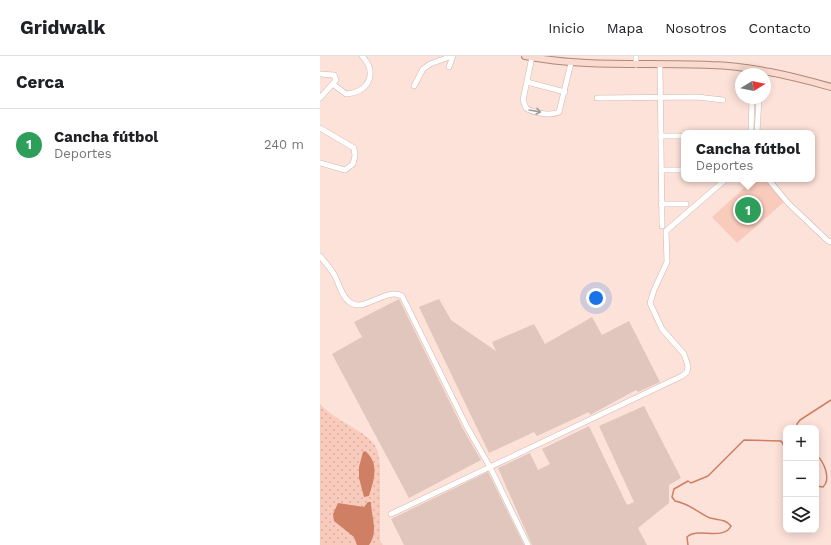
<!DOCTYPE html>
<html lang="es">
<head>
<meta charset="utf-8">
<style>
	:root { --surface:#fff; --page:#f6f6f6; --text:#202124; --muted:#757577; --line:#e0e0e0; --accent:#111827 }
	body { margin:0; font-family:"Work Sans",sans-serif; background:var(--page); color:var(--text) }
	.controls { position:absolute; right:12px; bottom:12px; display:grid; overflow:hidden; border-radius:8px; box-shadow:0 2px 10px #0003 }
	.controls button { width:36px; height:36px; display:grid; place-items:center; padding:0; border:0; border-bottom:1px solid var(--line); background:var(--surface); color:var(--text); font:20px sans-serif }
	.compass { position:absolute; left:415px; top:12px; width:36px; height:36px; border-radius:50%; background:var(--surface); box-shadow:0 2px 10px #0003; rotate:80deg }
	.you { position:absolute; left:276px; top:242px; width:14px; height:14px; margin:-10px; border:3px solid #fff; border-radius:50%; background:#1a73e8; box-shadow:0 0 0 6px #1a73e833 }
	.badge { display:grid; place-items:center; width:26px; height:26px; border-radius:50%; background:var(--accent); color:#fff; font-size:13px; font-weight:700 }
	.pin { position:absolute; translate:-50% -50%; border:2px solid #fff; box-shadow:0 1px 4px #0006 }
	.popup { position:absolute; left:361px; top:74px; width:134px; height:52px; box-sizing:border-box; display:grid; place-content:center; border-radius:8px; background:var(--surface); filter:drop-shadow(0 1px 3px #0005); font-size:13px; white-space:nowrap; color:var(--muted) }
	.popup b { font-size:15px; color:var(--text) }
	.popup::after { content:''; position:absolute; left:50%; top:100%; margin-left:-8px; border:8px solid transparent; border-top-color:var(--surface) }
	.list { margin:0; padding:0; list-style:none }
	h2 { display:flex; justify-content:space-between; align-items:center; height:52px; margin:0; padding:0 16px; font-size:17px }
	h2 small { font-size:13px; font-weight:400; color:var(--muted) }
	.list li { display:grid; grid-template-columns:26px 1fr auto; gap:12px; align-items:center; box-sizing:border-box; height:72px; padding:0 16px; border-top:1px solid var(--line) }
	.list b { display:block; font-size:15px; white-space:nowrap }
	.list p { margin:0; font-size:13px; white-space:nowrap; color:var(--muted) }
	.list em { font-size:13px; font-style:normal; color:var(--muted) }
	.icon { flex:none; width:22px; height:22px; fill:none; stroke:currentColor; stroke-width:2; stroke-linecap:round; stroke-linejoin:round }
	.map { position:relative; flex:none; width:511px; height:489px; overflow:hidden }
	header { display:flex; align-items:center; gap:24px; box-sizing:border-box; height:56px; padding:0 20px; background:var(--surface); border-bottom:1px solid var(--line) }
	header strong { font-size:19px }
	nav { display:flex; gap:22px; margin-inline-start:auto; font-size:14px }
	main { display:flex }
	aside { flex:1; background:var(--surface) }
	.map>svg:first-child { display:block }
	.grass { fill:url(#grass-dots) }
	.park { fill:#f9cbbc }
	.water { fill:#cf7f63 }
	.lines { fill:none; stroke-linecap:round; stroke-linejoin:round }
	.stream { stroke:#cf7f63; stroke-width:1.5 }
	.building { fill:#e0c6bd }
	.minor-casing { stroke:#d1b7af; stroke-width:6 }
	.major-casing { stroke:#af887b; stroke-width:8 }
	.minor { stroke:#fff; stroke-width:5 }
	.major { stroke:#fad9ce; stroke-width:6 }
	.oneway { stroke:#9f9b99 }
</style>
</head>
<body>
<header>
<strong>Gridwalk</strong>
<nav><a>Inicio</a><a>Mapa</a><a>Nosotros</a><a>Contacto</a></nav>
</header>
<main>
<aside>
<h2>Cerca<small></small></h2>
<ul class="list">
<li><span class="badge" style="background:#2e9e5b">1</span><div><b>Cancha fútbol</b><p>Deportes</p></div><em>240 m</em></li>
</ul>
</aside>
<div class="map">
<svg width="511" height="489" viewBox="0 0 511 489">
	<defs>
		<pattern id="grass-dots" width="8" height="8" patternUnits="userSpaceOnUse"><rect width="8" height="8" fill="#f9cbbc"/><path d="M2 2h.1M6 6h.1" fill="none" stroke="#d6aea1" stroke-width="1.8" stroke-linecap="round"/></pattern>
	</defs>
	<rect width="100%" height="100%" fill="#fde2d9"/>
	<!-- grass -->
	<path class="grass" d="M0,348C15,365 42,373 54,388C58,393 59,402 60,409V485L63,489H0Z"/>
	<!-- park -->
	<path class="park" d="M434,123H445L464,146L417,187L392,161Z"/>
	<!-- water -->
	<g class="water">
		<path d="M45,395C60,407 54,424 49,440L44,441L39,422V411L43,396Z"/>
		<path d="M48,446H51C51,461 59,475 49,489H37L34,481L14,465L13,458L18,447L44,451Z"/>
	</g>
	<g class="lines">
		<!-- stream -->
		<g class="stream">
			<path d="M477,372V368L480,364L511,344"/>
			<path d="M496,399C505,406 511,424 503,431L496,430"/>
			<path d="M368,489L367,481C377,471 404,485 411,470C406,463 397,464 390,462C376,456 371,448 355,445L352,441L354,433L368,425L371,427L388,420L424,384L461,385L466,393"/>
		</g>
	</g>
	<!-- building -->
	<g class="building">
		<path d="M79,243L143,373L161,404L89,442L12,298L42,281L34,266Z"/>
		<path d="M119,243L131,264L176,295L172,286L214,268L225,288L272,261L282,279L309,265L340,326L318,336L316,334L270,359L269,356L217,380L214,376L169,397L99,251Z"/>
		<path d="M324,350L361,422L349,429V447L318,472L327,489H212L178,412L210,397L218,414L230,408L222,393L269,370L307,449L314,446L279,370Z"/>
		<path d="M168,416L204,489H84L71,463Z"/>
	</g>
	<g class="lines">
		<defs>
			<g id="minor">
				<path d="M316,0V9"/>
				<path d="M212,1L203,44L206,52C213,57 231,60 239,56L251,7"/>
				<path d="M340,9L342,170"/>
				<path d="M129,11L133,0"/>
				<path d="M0,18L14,19L16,24L0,42"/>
				<path d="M207,26L245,36"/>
				<path d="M14,29L26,38C49,36 58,17 42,0"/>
				<path d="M94,30L103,13L110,8L132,0"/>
				<path d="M277,42L377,41L403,44"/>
				<path d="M0,72L34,92L35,100L33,108L25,114L0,107"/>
				<path d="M431,77L432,42"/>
				<path d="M437,77L439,42"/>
				<path d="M341,80H364"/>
				<path d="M341,114H364"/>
				<path d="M448,123L468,147L508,185L511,186"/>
				<path d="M341,148H366"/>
				<path d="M0,200C5,206 11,213 15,220C19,228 22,242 31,247C46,256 66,231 82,240L147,371L170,411L208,489"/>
				<path d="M71,458L362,320L367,316L368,310L364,298L342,273L330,247L334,234L347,206L346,175L406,123"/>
			</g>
			<path id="major" d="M205,0C267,12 328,6 391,9C431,10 472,20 511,31"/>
		</defs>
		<!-- minor casing -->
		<use href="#minor" class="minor-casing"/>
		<!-- major casing -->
		<use href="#major" class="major-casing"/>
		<!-- minor -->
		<use href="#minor" class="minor"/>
		<!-- major -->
		<use href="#major" class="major"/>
	</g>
	<!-- one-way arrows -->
	<defs><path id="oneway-shaft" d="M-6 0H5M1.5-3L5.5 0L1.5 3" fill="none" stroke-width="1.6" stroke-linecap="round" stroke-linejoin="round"/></defs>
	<use class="oneway" href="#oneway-shaft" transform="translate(215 55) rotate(10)"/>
</svg>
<div class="controls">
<button>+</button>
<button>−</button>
<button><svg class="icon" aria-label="layers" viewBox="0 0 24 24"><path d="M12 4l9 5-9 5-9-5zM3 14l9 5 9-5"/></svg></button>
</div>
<svg class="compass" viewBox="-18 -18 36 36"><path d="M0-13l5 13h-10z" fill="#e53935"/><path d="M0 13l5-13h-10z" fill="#757577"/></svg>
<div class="you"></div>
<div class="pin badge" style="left:428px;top:154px;background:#2e9e5b">1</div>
<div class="popup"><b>Cancha fútbol</b>Deportes</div>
</div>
</main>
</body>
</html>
